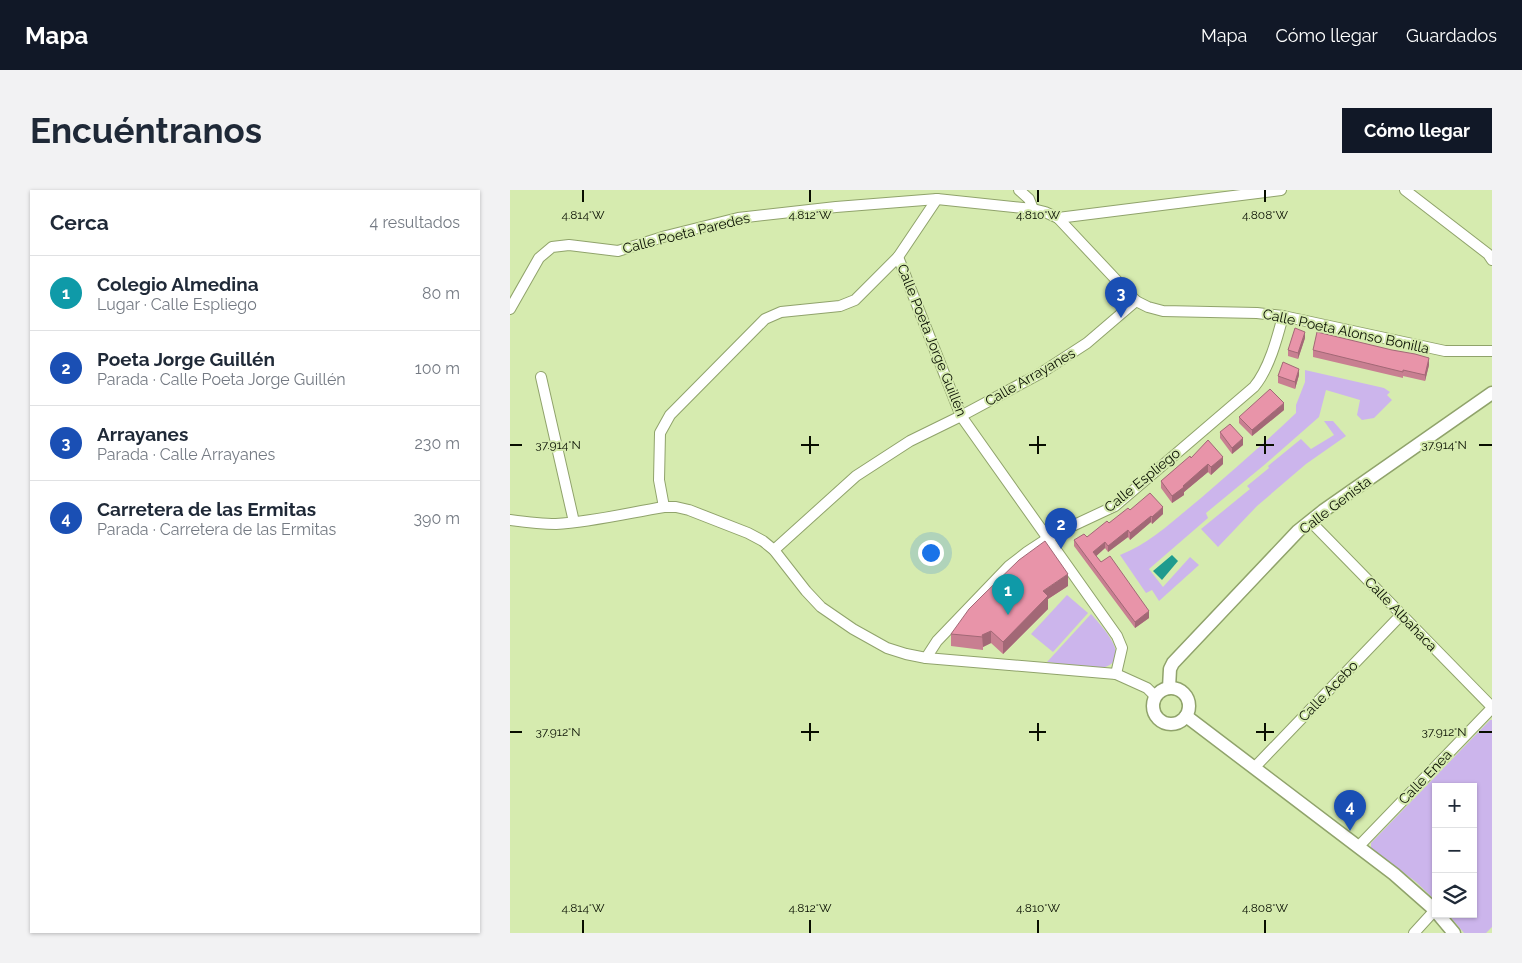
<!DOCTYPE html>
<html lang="es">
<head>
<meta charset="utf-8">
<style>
	:root { --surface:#fff; --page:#f2f2f3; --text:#1f2937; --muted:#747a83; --line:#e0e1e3; --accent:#111827 }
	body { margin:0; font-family:Raleway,sans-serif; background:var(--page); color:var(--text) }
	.controls { position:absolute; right:15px; bottom:15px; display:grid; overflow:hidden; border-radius:0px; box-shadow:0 1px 4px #0004 }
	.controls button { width:45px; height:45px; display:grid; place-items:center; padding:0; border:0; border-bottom:1px solid var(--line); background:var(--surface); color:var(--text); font:25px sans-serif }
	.you { position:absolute; left:420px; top:362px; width:18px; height:18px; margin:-12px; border:4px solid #fff; border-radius:50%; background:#1a73e8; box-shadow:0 0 0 8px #1a73e833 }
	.badge { display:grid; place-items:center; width:32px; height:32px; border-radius:50%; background:var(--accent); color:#fff; font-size:16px; font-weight:700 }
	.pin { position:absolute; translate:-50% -41px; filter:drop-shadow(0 1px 2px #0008) }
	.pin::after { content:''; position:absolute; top:26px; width:18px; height:15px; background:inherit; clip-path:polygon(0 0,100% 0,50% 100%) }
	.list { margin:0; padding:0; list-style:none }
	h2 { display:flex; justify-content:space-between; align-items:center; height:65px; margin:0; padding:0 20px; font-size:21px }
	h2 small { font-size:16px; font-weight:400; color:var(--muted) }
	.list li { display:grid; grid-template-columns:32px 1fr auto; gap:15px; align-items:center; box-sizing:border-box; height:75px; padding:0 20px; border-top:1px solid var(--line) }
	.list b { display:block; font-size:19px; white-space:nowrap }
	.list p { margin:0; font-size:16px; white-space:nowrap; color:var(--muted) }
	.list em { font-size:16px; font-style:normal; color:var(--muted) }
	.icon { flex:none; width:28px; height:28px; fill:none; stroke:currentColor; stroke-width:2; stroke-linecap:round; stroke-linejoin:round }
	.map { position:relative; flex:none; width:982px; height:743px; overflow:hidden; border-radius:0px }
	header { display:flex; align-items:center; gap:30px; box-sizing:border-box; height:70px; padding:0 25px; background:var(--accent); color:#fff }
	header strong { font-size:24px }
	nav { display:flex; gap:28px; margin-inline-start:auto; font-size:18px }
	.intro { display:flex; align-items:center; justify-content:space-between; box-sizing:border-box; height:120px; padding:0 30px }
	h1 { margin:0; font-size:35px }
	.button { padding:12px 22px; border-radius:0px; background:var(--accent); color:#fff; font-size:18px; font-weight:700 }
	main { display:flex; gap:30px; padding:0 30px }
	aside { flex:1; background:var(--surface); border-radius:0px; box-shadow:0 1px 4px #0004 }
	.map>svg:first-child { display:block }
	.green { fill:#ccb5ec }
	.water { fill:#1f9b8e }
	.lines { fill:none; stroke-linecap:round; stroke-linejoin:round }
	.minor-casing { stroke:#90a36b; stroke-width:12 }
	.tertiary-casing { stroke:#90a36b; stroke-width:15 }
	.minor { stroke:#fff; stroke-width:10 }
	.tertiary { stroke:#fff; stroke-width:12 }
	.wall { fill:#c87f91 }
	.shaded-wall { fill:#a26876 }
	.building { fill:#e894a9; stroke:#a26876 }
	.ticks { fill:none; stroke:#080e00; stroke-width:2 }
	.labels { text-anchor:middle; stroke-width:4; stroke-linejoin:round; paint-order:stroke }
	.street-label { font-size:14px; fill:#080e00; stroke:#d6ebaf }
	.ticks-label { font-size:12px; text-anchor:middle; fill:#080e00; stroke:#d6ebaf; stroke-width:4; stroke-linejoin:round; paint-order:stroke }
</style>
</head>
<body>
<header>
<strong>Mapa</strong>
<nav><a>Mapa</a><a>Cómo llegar</a><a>Guardados</a></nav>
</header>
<div class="intro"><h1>Encuéntranos</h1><a class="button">Cómo llegar</a></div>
<main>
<aside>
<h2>Cerca<small>4 resultados</small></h2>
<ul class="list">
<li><span class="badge" style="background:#0f9aa8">1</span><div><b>Colegio Almedina</b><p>Lugar · Calle Espliego</p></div><em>80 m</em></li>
<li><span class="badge" style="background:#1a4fb4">2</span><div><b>Poeta Jorge Guillén</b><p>Parada · Calle Poeta Jorge Guillén</p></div><em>100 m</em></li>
<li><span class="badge" style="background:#1a4fb4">3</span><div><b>Arrayanes</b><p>Parada · Calle Arrayanes</p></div><em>230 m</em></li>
<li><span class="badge" style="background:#1a4fb4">4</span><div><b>Carretera de las Ermitas</b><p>Parada · Carretera de las Ermitas</p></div><em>390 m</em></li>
</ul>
</aside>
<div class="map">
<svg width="982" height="743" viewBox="0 0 982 743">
	<rect width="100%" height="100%" fill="#d6ebaf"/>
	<!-- green -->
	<g class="green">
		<path d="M795,180L874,198L880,202L877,205L882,210L864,228L852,230L847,225L850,210L816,200L809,227L753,276L696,323L698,328L639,379L653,397L680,367L689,375L649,411L642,400L636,403L610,365C641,353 665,329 691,308C723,280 755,253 786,223V215L795,192Z"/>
		<path d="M814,231H823L836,246L796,274L747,316L708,357L691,339L740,299L737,296L759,278L758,276L791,249L801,259L824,245Z"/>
		<path d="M557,405L578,423L543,462L521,444Z"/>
		<path d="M581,424C593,438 627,472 588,479L537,472Z"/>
		<path d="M980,530H982V737L976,743H954L938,724H963V597H926V711L906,692L861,658V653Z"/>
	</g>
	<!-- water -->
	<path class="water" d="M662,365L668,371L652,390L643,381Z"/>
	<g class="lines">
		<defs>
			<g id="minor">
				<path d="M509,0L519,9L523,19"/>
				<path d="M895,0L978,64L982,70"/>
				<path d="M548,28L626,111L638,117L653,121L747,123L773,126L935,161H982"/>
				<path d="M388,67L451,226L607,446L612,458L606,484"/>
				<path d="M0,119L29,68L42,57L59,55L108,61L156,46L228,28L326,17L427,9L523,19L535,22L548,28L771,0"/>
				<path d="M31,187L64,332"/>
				<path d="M154,317L149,290L150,243L160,225L255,129L271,122L330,116L345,110L388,67L427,9"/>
				<path d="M0,330C15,332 31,334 46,334C82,332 118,323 154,317H166L179,320L238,343L253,351L264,360L296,401L311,417L343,439L377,458L396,464L416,468L606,484L637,498L645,506"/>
				<path d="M800,331L982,517"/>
				<path d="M264,360L346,286L400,251L451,226L531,183L577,153L626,111"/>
				<path d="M416,468L427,451L499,376L517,362L543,345L605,316L744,197C759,179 767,149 773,126"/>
				<path d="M744,578L892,424"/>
				<path d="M848,657L982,518"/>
				<path d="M904,743L925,720"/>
			</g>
			<g id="tertiary">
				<path d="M659,498L660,479L663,473L788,341L813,321L982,203"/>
				<circle cx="661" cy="516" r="18"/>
				<path d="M676,526L884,684L926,721"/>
				<path d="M928,724L944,743"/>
			</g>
		</defs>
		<!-- minor casing -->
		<use href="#minor" class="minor-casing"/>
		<!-- tertiary casing -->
		<use href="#tertiary" class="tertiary-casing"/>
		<!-- minor -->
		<use href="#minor" class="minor"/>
		<!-- tertiary -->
		<use href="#tertiary" class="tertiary"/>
	</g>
	<!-- wall -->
	<g class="wall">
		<path d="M795,148L788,169L778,166V160Z"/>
		<path d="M803,160L919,175L915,191L893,186V188L803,167Z"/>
		<path d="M789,185L785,199L768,193V186Z"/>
		<path d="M774,220L742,246L729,233V227Z"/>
		<path d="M710,242L733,255L722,264L710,248Z"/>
		<path d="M681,268L713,274L701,285L698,282L674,302V305L662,313L651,298V291Z"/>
		<path d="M620,320L653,324L642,334L641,332L620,350L618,347L598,362L595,358L586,366L639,428L625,438L564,356V350L577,347Z"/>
		<path d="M558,396L538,409V419L493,464L481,453L473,457V460L441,456V444Z"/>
	</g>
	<!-- shaded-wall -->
	<g class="shaded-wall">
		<path d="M795,142V148L788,169V163Z"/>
		<path d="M919,168V175L915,191V185Z"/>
		<path d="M789,179V185L785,199V192Z"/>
		<path d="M774,213V220L742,246V240Z"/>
		<path d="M733,248V255L722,264V258Z"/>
		<path d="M713,267V274L701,285V277Z"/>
		<path d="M698,274V282L674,302V305L662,313V306L673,296Z"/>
		<path d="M653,317V324L642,334V327Z"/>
		<path d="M641,326V332L620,350V343Z"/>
		<path d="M618,340V347L598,362V356Z"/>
		<path d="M595,352V358L583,369V362Z"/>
		<path d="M558,384V396L538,409V419L493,464V452L533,401Z"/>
		<path d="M639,421V428L625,438V432Z"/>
		<path d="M481,441V453L473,457L472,445Z"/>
	</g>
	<!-- building -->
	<g class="building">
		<path d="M785,138L795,142L788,163L778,160Z"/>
		<path d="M807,142L882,160L905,164L919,168L915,185L893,180V182L803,160Z"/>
		<path d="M773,172L789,179L785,192L768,186Z"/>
		<path d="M760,199L774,213L742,240L729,227Z"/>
		<path d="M720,234L733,248L722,258L710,242Z"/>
		<path d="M698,250L713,267L701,277L698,274L673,296L674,297L662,306L651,291L680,266L681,268Z"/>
		<path d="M640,303L653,317L642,327L641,326L620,343L618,340L598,356L595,352L583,362L591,372L600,366L639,421L625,432L564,350L574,344L577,347L597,331L599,333L618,318L620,320Z"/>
		<path d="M535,351L558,384L533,401L538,406L493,452L481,441L472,445L473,447L441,444L459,419L473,405L509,370Z"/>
	</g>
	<!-- ticks -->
	<path class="ticks" d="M73,0V12M300,0V12M528,0V12M755,0V12M300,246V264M528,246V264M755,246V264M0,255H12M291,255H309M519,255H536M746,255H764M969,255H982M300,533V551M528,533V551M755,533V551M0,542H12M291,542H309M519,542H536M746,542H764M969,542H982M73,730V743M300,730V743M528,730V743M755,730V743"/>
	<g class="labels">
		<!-- street labels -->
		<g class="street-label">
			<text transform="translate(176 43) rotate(-14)" y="5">Calle Poeta Paredes</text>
			<text transform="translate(836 141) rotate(12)" y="5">Calle Poeta Alonso Bonilla</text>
			<text transform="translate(422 150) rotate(68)" y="5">Calle Poeta Jorge Guillén</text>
			<text transform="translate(520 187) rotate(-30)" y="5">Calle Arrayanes</text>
			<text transform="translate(632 290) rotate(-39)" y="5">Calle Espliego</text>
			<text transform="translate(825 315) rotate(-37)" y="5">Calle Genista</text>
			<text transform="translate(891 424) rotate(46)" y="5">Calle Albahaca</text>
			<text transform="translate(818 501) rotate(-46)" y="5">Calle Acebo</text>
			<text transform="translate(915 587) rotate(-46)" y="5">Calle Enea</text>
		</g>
	</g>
	<g class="ticks-label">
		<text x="73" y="29">4.814°W</text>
		<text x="300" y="29">4.812°W</text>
		<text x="528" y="29">4.810°W</text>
		<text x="755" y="29">4.808°W</text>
		<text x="48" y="259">37.914°N</text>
		<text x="934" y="259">37.914°N</text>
		<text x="48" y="546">37.912°N</text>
		<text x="934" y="546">37.912°N</text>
		<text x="73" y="722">4.814°W</text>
		<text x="300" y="722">4.812°W</text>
		<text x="528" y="722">4.810°W</text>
		<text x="755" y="722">4.808°W</text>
	</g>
</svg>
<div class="controls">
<button>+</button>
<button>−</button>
<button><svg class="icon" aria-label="layers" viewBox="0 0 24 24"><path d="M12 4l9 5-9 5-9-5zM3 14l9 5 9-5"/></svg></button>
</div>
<div class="you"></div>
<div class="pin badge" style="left:498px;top:425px;background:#0f9aa8">1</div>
<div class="pin badge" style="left:551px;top:359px;background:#1a4fb4">2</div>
<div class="pin badge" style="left:611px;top:128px;background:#1a4fb4">3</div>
<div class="pin badge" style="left:840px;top:641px;background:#1a4fb4">4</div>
</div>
</main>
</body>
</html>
